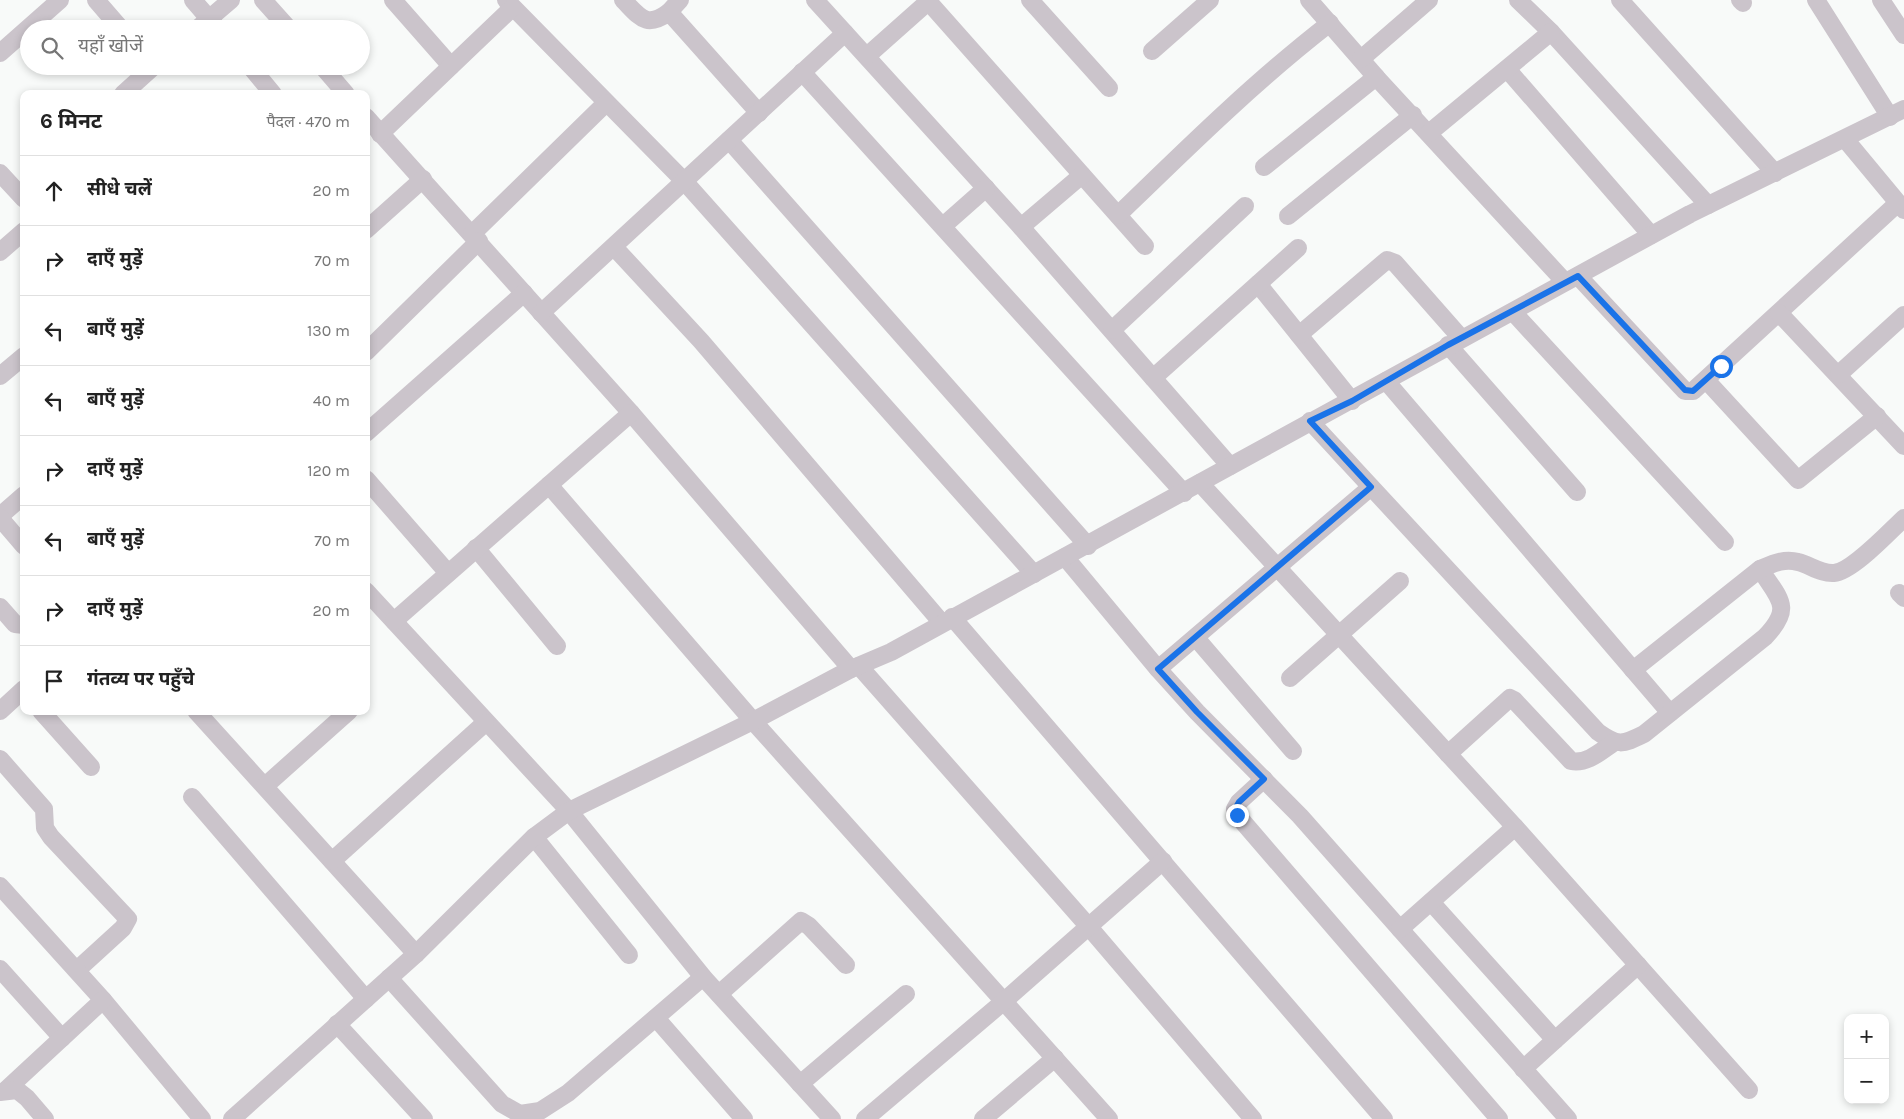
<!DOCTYPE html>
<html lang="hi">
<head>
<meta charset="utf-8">
<style>
	:root { --surface:#fff; --page:#f6f6f6; --text:#222; --muted:#767676; --line:#e0e0e0 }
	body { margin:0; font-family:Karla,"Noto Sans Devanagari",sans-serif; background:var(--page); color:var(--text) }
	.controls { position:absolute; right:15px; bottom:15px; display:grid; overflow:hidden; border-radius:10px; box-shadow:0 2px 8px #0003 }
	.controls button { width:45px; height:45px; display:grid; place-items:center; padding:0; border:0; border-bottom:1px solid var(--line); background:var(--surface); color:var(--text); font:25px sans-serif }
	.stop { position:absolute; width:15px; height:15px; margin:-11px; border:4px solid #1a73e8; border-radius:50%; background:#fff }
	.stop.end { background:#1a73e8; border-color:#fff; box-shadow:0 1px 5px #0008 }
	.list { margin:0; padding:0; list-style:none }
	h2 { display:flex; justify-content:space-between; align-items:center; height:65px; margin:0; padding:0 20px; font-size:21px }
	h2 small { font-size:16px; font-weight:400; color:var(--muted) }
	.list li { display:grid; grid-template-columns:32px 1fr auto; gap:15px; align-items:center; box-sizing:border-box; height:70px; padding:0 20px; border-top:1px solid var(--line) }
	.list b { display:block; font-size:19px; white-space:nowrap }
	.list em { font-size:16px; font-style:normal; color:var(--muted) }
	.icon { flex:none; width:28px; height:28px; fill:none; stroke:currentColor; stroke-width:2; stroke-linecap:round; stroke-linejoin:round }
	.map { position:relative; flex:none; width:1904px; height:1119px; overflow:hidden }
	.search { position:absolute; background:var(--surface); box-shadow:0 2px 8px #0003; left:20px; top:20px; width:350px; height:55px; display:flex; align-items:center; gap:12px; box-sizing:border-box; padding:0 18px; border-radius:28px; color:var(--muted); font-size:19px }
	.panel { position:absolute; background:var(--surface); box-shadow:0 2px 8px #0003; left:20px; top:90px; width:350px; height:625px; border-radius:10px }
	.map>svg:first-child { display:block }
	.lines { fill:none; stroke-linecap:round; stroke-linejoin:round }
	.minor { stroke:#cbc4cb; stroke-width:18 }
	.route { stroke:#1a73e8; stroke-width:6 }
</style>
</head>
<body>
<div class="map">
<svg width="1904" height="1119" viewBox="0 0 1904 1119">
	<rect width="100%" height="100%" fill="#f8faf9"/>
	<g class="lines">
		<!-- minor -->
		<g class="minor">
			<path d="M96,0L121,29"/>
			<path d="M193,0L218,29"/>
			<path d="M263,0L289,29"/>
			<path d="M393,0L451,66"/>
			<path d="M506,0L684,181L1034,574"/>
			<path d="M623,0C640,17 646,29 669,12L759,113"/>
			<path d="M815,0L1021,227L1230,466"/>
			<path d="M927,0L1145,246"/>
			<path d="M1030,0L1109,88"/>
			<path d="M1309,0L1376,77L1565,282"/>
			<path d="M1518,0L1551,32L1708,205"/>
			<path d="M1620,0L1775,173"/>
			<path d="M1740,0L1743,3"/>
			<path d="M1816,0L1890,117"/>
			<path d="M1881,0L1904,35"/>
			<path d="M669,12L680,0"/>
			<path d="M197,29L231,0"/>
			<path d="M1152,51L1210,0"/>
			<path d="M0,53L60,0"/>
			<path d="M867,56L930,0"/>
			<path d="M1361,59L1429,0"/>
			<path d="M250,66L273,94"/>
			<path d="M322,66L346,94"/>
			<path d="M1507,69L1651,235"/>
			<path d="M802,72L1184,493"/>
			<path d="M123,94L154,66"/>
			<path d="M366,117L631,413L851,669"/>
			<path d="M1429,133L1551,32"/>
			<path d="M380,134L512,8"/>
			<path d="M1845,139L1904,210"/>
			<path d="M729,140L1088,546"/>
			<path d="M1264,167L1376,77"/>
			<path d="M0,173L24,199"/>
			<path d="M1118,215C1187,148 1254,82 1330,23"/>
			<path d="M1288,216L1413,115"/>
			<path d="M943,226L986,188"/>
			<path d="M1021,227L1082,175"/>
			<path d="M366,230L423,179"/>
			<path d="M472,234L606,103"/>
			<path d="M614,247L701,341L942,623"/>
			<path d="M0,252L24,231"/>
			<path d="M1578,276L1685,391H1693L1898,203"/>
			<path d="M1258,284L1352,401"/>
			<path d="M1513,312L1725,542"/>
			<path d="M541,313L845,33"/>
			<path d="M1779,313L1904,446"/>
			<path d="M1112,330L1245,206"/>
			<path d="M1299,335L1387,260L1395,263L1461,338"/>
			<path d="M1448,345L1577,492"/>
			<path d="M366,352L479,241"/>
			<path d="M1839,374L1904,315"/>
			<path d="M0,376L24,356"/>
			<path d="M1153,378L1298,248"/>
			<path d="M1706,380L1798,480L1877,416"/>
			<path d="M1386,381L1670,713"/>
			<path d="M1310,421L1598,732C1618,746 1622,745 1644,734L1765,637C1794,607 1779,599 1760,569"/>
			<path d="M366,433L524,293"/>
			<path d="M366,479L448,573"/>
			<path d="M1200,483L1515,827L1749,1090"/>
			<path d="M549,485L753,721L1109,1119"/>
			<path d="M0,516L24,495"/>
			<path d="M0,518L24,546"/>
			<path d="M476,548L557,646"/>
			<path d="M1065,557L1158,669L1197,712L1300,816L1568,1119"/>
			<path d="M366,591L569,811L703,977L832,1119"/>
			<path d="M1899,593L1904,598"/>
			<path d="M0,607L15,624L24,625"/>
			<path d="M952,617L1384,1119"/>
			<path d="M394,621L631,413"/>
			<path d="M1196,638L1293,751"/>
			<path d="M859,666L1089,927L1253,1119"/>
			<path d="M1158,669L1371,487"/>
			<path d="M1633,670L1760,569C1772,564 1784,558 1798,562C1810,565 1821,574 1834,573C1852,572 1890,531 1904,518"/>
			<path d="M1290,678L1400,581"/>
			<path d="M0,711L24,689"/>
			<path d="M41,711L91,767"/>
			<path d="M196,711L416,954"/>
			<path d="M1448,754L1510,698L1514,700L1571,761C1587,764 1600,752 1613,743"/>
			<path d="M0,759L44,809L45,828L51,837L128,919L123,928L77,970"/>
			<path d="M1264,779L1239,802L1235,809L1237,815L1499,1119"/>
			<path d="M265,786L349,711"/>
			<path d="M192,797L366,999"/>
			<path d="M534,837L629,955"/>
			<path d="M332,861L485,723"/>
			<path d="M0,886L103,1000L202,1119"/>
			<path d="M1431,902L1555,1040"/>
			<path d="M1400,929L1515,827"/>
			<path d="M0,969L62,1038"/>
			<path d="M389,978L502,1104L520,1114L540,1111L568,1093L703,977"/>
			<path d="M719,994L801,921L809,926L846,965"/>
			<path d="M656,1018L744,1119"/>
			<path d="M337,1024L424,1119"/>
			<path d="M1523,1069L1638,965"/>
			<path d="M800,1084L906,994"/>
			<path d="M6,1090L103,1000"/>
			<path d="M0,1092L17,1090L27,1098L45,1119"/>
			<path d="M232,1119L416,954L534,837L569,811L753,721L851,669L891,652L1690,214L1904,109"/>
			<path d="M865,1119L1003,1002L1163,861"/>
			<path d="M983,1119L1055,1058"/>
		</g>
	</g>
	<g class="lines">
		<!-- route -->
		<path class="route" d="M1237,815L1235,809L1239,802L1264,779L1197,712L1158,669L1371,487L1310,421L1352,401L1448,345L1578,276L1685,390L1693,391L1721,366"/>
	</g>
</svg>
<div class="controls">
<button>+</button>
<button>−</button>
</div>
<div class="stop" style="left:1721px;top:366px"></div>
<div class="stop end" style="left:1237px;top:815px"></div>
<div class="search"><svg class="icon" aria-label="search" viewBox="0 0 24 24"><circle cx="10" cy="10" r="6"/><path d="M15 15l6 6"/></svg>यहाँ खोजें</div>
<section class="panel">
<h2>6 मिनट<small>पैदल · 470 m</small></h2>
<ul class="list">
<li><svg class="icon" aria-label="ahead" viewBox="0 0 24 24"><path d="M12 20V5M6 11l6-6 6 6"/></svg><div><b>सीधे चलें</b></div><em>20 m</em></li>
<li><svg class="icon" aria-label="right" viewBox="0 0 24 24"><path d="M7 20v-9h11M14 6l5 5-5 5"/></svg><div><b>दाएँ मुड़ें</b></div><em>70 m</em></li>
<li><svg class="icon" aria-label="left" viewBox="0 0 24 24"><path d="M17 20v-9H6M10 6l-5 5 5 5"/></svg><div><b>बाएँ मुड़ें</b></div><em>130 m</em></li>
<li><svg class="icon" aria-label="left" viewBox="0 0 24 24"><path d="M17 20v-9H6M10 6l-5 5 5 5"/></svg><div><b>बाएँ मुड़ें</b></div><em>40 m</em></li>
<li><svg class="icon" aria-label="right" viewBox="0 0 24 24"><path d="M7 20v-9h11M14 6l5 5-5 5"/></svg><div><b>दाएँ मुड़ें</b></div><em>120 m</em></li>
<li><svg class="icon" aria-label="left" viewBox="0 0 24 24"><path d="M17 20v-9H6M10 6l-5 5 5 5"/></svg><div><b>बाएँ मुड़ें</b></div><em>70 m</em></li>
<li><svg class="icon" aria-label="right" viewBox="0 0 24 24"><path d="M7 20v-9h11M14 6l5 5-5 5"/></svg><div><b>दाएँ मुड़ें</b></div><em>20 m</em></li>
<li><svg class="icon" aria-label="arrive" viewBox="0 0 24 24"><path d="M6 21V4h12l-3 4 3 4H6"/></svg><div><b>गंतव्य पर पहुँचे</b></div></li>
</ul>
</section>
</div>
</body>
</html>
